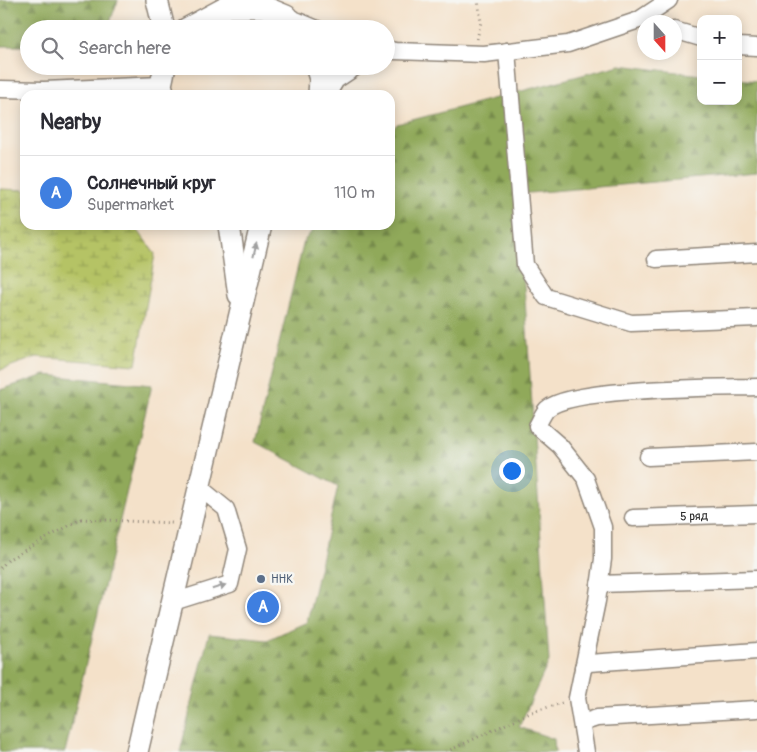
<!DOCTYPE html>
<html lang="en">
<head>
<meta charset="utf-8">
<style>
	:root { --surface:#fff; --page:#f7f7f7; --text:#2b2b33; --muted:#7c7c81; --line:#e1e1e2; --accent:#b45309 }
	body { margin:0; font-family:Pangolin,sans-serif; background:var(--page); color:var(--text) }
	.controls { position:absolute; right:15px; top:15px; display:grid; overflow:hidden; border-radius:10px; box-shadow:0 2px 12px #0003 }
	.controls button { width:45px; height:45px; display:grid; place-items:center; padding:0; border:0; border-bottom:1px solid var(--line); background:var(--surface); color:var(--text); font:25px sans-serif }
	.compass { position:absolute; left:637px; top:15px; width:45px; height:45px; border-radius:50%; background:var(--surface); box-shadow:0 2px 12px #0003; rotate:159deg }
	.you { position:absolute; left:511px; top:470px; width:18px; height:18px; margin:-12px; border:4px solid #fff; border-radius:50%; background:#1a73e8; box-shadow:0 0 0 8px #1a73e833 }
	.badge { display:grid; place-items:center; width:32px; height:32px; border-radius:50%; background:var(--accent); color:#fff; font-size:16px; font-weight:700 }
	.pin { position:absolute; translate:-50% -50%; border:2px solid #fff; box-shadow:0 1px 5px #0006 }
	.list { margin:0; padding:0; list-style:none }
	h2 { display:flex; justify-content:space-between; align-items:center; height:65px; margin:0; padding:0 20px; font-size:21px }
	h2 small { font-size:16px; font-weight:400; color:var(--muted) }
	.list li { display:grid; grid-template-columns:32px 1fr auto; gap:15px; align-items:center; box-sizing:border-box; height:75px; padding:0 20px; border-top:1px solid var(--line) }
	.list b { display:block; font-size:19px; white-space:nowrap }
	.list p { margin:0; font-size:16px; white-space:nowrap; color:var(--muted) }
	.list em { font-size:16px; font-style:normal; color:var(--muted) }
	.icon { flex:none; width:28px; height:28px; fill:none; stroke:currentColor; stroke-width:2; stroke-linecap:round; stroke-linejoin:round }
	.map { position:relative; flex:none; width:757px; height:752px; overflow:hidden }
	.search { position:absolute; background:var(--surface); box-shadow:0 2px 12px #0003; left:20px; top:20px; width:375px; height:55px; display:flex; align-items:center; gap:12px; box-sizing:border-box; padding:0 18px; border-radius:28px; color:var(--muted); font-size:19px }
	.panel { position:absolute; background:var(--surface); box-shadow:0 2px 12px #0003; left:20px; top:90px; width:375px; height:140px; border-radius:15px }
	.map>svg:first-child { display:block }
	.forest { fill:url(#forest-firs); stroke:#5e6a42 }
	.wetland { fill:url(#wetland-marsh); stroke:#707748 }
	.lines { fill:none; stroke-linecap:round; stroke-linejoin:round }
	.minor-casing { stroke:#90867a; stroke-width:19 }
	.major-casing { stroke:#90867a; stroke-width:24 }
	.path { stroke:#90867a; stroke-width:3; stroke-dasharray:1 4; stroke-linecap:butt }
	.minor { stroke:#fff; stroke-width:16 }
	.major { stroke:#fff; stroke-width:21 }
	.oneway { fill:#a0a0a0 }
	.service-dot { fill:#5c6f8a; stroke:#f6f6f2; stroke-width:2 }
	.labels { text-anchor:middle; stroke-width:5; stroke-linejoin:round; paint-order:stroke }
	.street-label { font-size:12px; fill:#2b2b2b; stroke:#f6f6f2 }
	.service-label { font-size:12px; fill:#4e5e75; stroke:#f6f6f2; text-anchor:start }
</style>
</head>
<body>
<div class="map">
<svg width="757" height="752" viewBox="0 0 757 752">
	<defs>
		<pattern id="forest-firs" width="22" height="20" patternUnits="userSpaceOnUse" patternTransform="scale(1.25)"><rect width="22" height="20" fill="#90a95a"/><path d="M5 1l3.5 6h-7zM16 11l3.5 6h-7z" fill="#768a4b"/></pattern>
		<pattern id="wetland-marsh" width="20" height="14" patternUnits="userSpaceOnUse" patternTransform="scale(1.25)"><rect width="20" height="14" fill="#b5c365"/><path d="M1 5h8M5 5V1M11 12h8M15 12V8" fill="none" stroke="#939f53"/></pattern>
	</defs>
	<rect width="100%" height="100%" fill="#f6f6f2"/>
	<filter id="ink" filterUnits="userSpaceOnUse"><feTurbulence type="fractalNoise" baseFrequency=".02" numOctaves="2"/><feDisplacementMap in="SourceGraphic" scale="10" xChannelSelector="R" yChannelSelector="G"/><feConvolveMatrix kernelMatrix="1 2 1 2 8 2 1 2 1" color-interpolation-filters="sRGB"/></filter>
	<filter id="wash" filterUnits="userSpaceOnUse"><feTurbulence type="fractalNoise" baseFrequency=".0096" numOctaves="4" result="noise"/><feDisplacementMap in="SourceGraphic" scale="20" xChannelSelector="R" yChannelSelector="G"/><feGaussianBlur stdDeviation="1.12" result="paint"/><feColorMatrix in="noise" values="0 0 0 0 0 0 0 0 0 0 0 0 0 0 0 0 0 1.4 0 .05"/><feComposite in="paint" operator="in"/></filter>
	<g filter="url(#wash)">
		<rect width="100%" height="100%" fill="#f4e1c9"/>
		<!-- forest -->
		<g class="forest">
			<path d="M0,0H118V1L107,29H29V46H0Z"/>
			<path d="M620,65L701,75V101H738V79L757,81V173L518,194L549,661L519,727L554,739L555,752H180L209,634L267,640L307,622L338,486L255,442L304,241L317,225H390V133L397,124Z"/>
			<path d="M45,375L152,385L65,752H0V390Z"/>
		</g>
		<!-- wetland -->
		<path class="wetland" d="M0,189L25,190V225H134L155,254L136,365L37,357L0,370Z"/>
	</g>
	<g filter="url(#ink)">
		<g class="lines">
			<defs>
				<g id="minor">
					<path d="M286,16L317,29"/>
					<path d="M674,30L701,38"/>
					<path d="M738,46L757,47"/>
					<path d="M386,49L395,51L484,54L568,44L639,20L669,0"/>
					<path d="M507,51L525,265L546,297L631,323L757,318"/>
					<path d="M0,89L44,90L161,85"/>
					<path d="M327,95L336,80L357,66"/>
					<path d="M656,259L757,253"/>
					<path d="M648,457L757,452"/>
					<path id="s1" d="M633,518L757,514"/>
					<path d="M599,584L757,579"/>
					<path d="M173,602L230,584L238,549L226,509L199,487"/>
					<path d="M583,667L589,663L757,651"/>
					<path d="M582,723L597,718L757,709"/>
					<path d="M586,752L577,698L597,601L603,559V527L586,479L560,446L537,426C540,421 543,413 547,409C571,387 719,388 757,387"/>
				</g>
				<g id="major">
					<path d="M157,0L164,29"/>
					<path d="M250,1L286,16L296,29"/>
					<path d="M186,29L227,7H262"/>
					<path d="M316,66L320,79L319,95"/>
					<path d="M164,95L161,85L165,66"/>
					<path d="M229,225L239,295"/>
					<path d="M137,752L261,225"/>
				</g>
			</defs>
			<!-- minor casing -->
			<use href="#minor" class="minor-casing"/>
			<!-- major casing -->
			<use href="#major" class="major-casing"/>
			<!-- path -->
			<g class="path">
				<path d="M477,39L481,22L478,0"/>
				<path d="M0,568L9,559L81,519L173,523"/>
				<path d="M446,752L532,712L562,703"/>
			</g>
			<!-- minor -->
			<use href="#minor" class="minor"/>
			<!-- major -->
			<use href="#major" class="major"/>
		</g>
		<!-- one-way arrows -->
		<defs><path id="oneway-solid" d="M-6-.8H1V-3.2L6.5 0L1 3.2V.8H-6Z" transform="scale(1.25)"/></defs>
		<g class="oneway">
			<use href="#oneway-solid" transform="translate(255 250) rotate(-77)"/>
			<use href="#oneway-solid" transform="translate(219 587) rotate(-18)"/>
		</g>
	</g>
	<!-- markers -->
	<circle class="service-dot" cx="261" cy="579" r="5"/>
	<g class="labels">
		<!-- street labels -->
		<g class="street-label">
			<text dy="4" stroke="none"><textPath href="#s1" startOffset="61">5 ряд</textPath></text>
		</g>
		<!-- service labels -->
		<g class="service-label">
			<text x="271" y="583">ННК</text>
		</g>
	</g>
</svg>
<div class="controls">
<button>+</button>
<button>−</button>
</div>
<svg class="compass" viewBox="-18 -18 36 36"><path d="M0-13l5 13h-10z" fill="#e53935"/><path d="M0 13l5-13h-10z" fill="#7c7c81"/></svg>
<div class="you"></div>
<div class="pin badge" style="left:263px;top:607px;background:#3f7fe0">A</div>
<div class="search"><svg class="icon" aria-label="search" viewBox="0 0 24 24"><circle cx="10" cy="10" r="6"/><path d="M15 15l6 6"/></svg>Search here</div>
<section class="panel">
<h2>Nearby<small></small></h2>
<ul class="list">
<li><span class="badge" style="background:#3f7fe0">A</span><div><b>Солнечный круг</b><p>Supermarket</p></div><em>110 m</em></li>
</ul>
</section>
</div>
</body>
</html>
